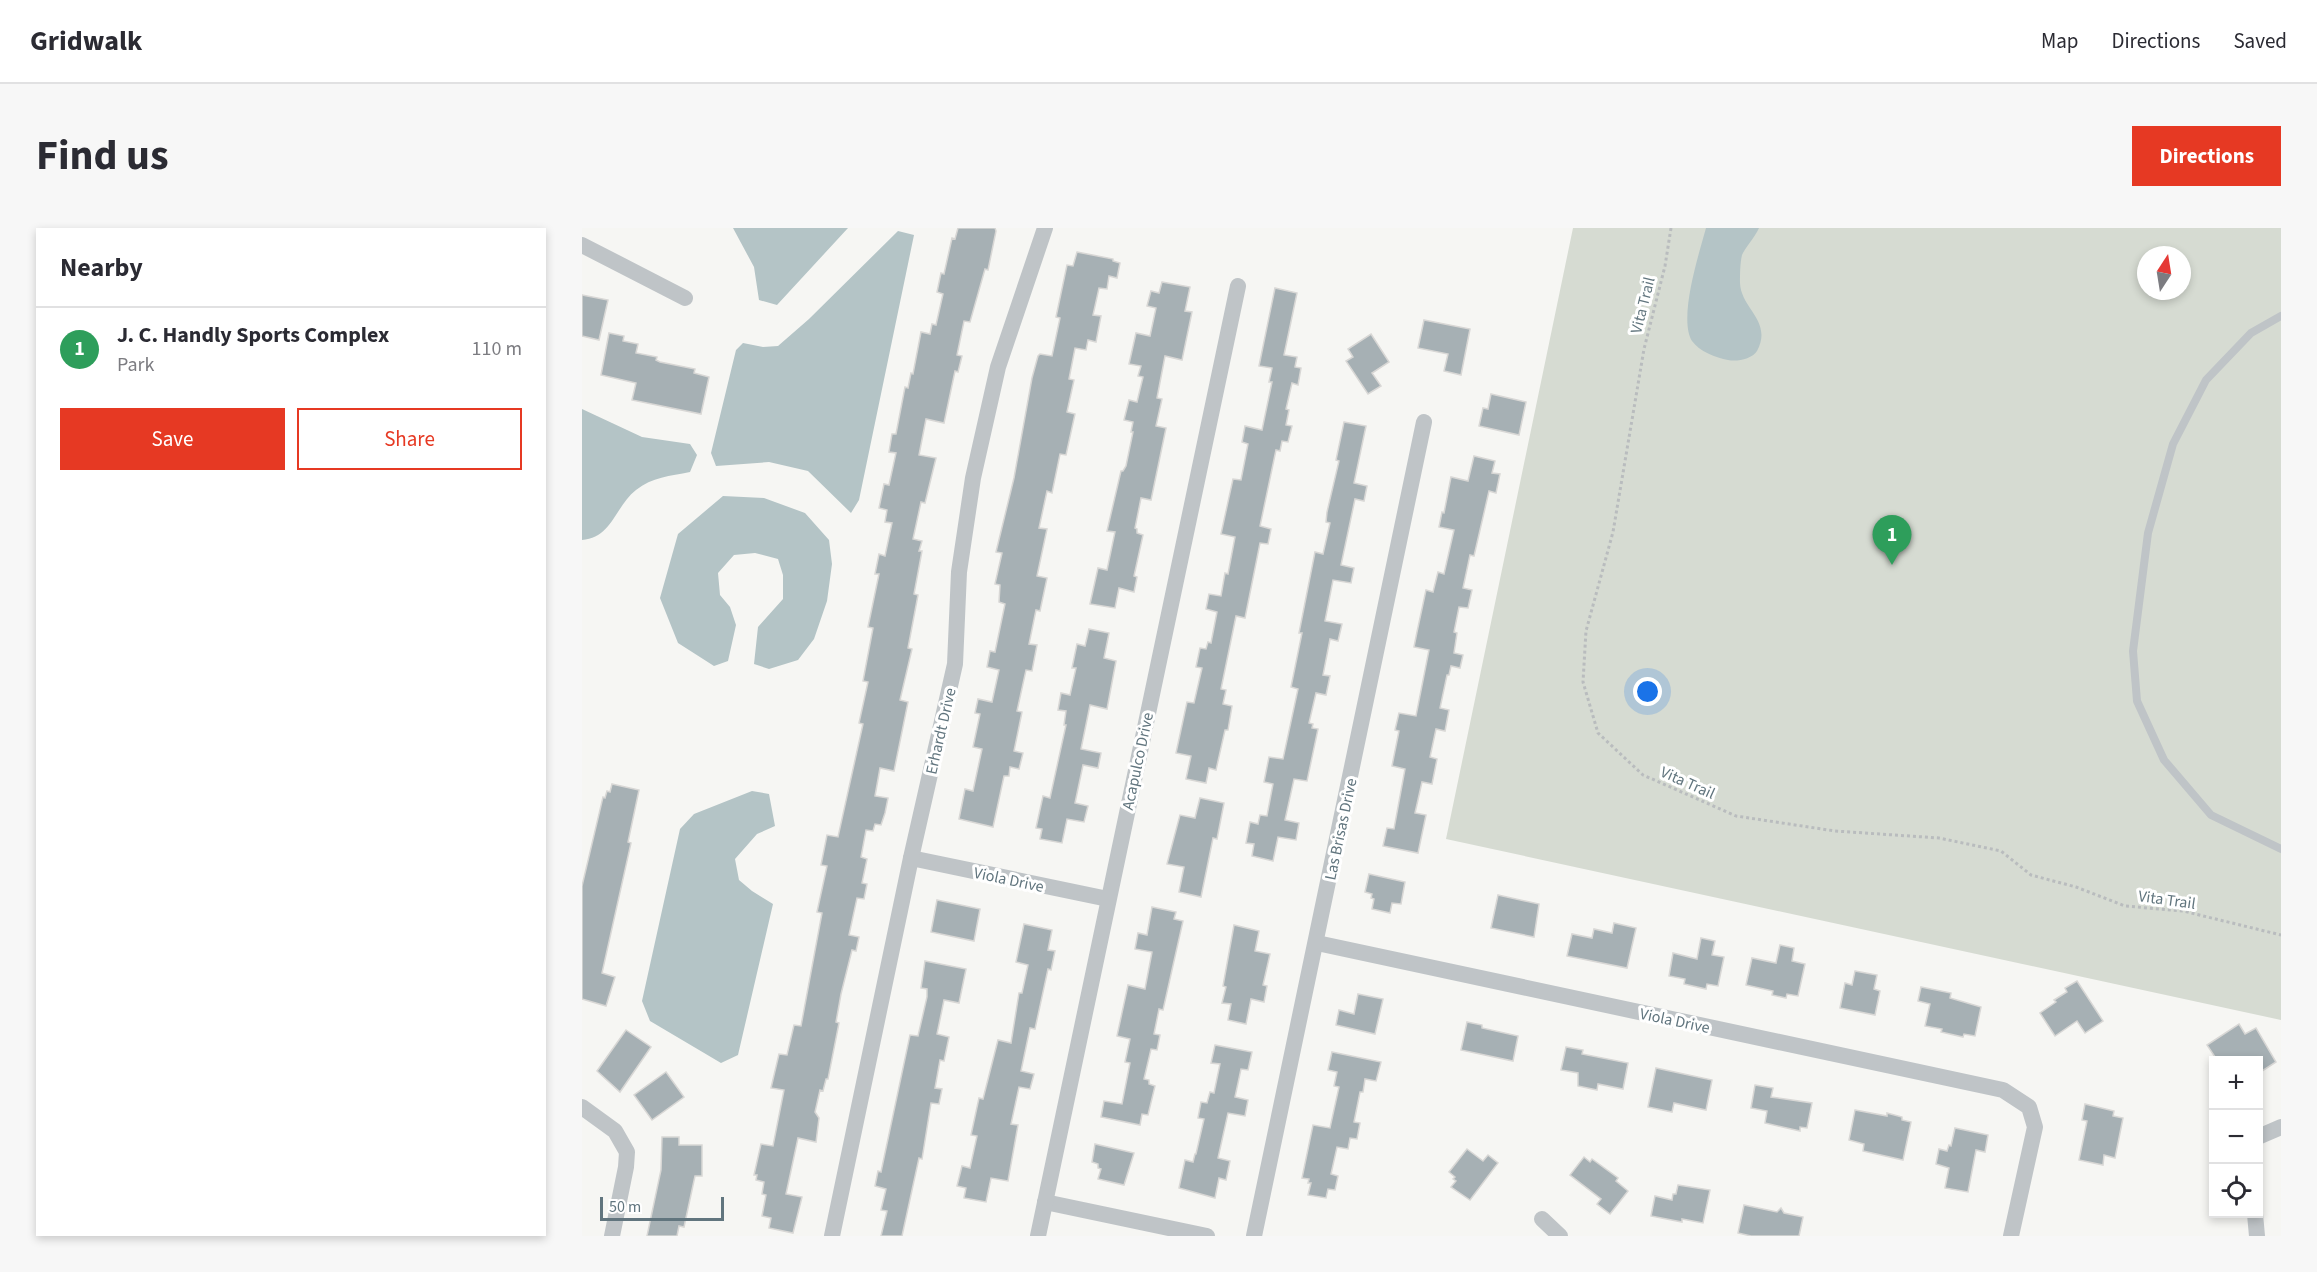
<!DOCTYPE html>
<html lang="en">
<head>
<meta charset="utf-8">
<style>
	:root { --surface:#fff; --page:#f7f7f7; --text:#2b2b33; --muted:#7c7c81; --line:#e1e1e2; --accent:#e63923 }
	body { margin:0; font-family:"Source Sans 3",sans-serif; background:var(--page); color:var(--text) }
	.controls { position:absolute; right:18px; bottom:18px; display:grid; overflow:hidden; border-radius:0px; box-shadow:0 3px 9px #0003 }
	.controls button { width:54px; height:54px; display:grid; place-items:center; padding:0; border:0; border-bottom:2px solid var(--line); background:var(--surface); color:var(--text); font:30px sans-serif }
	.compass { position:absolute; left:1555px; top:18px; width:54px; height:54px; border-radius:50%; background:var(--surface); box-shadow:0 3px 9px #0003; rotate:12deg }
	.scale { position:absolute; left:18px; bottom:15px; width:124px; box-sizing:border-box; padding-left:6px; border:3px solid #61757e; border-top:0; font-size:16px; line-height:21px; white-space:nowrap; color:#61757e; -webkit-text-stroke:4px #fff; paint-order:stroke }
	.you { position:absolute; left:1066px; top:464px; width:21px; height:21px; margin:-15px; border:4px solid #fff; border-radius:50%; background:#1a73e8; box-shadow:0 0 0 9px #1a73e833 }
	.badge { display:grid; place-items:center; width:39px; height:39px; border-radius:50%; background:var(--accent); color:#fff; font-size:20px; font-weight:700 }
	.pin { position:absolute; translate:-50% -50px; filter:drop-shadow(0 2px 3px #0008) }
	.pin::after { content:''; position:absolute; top:32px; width:21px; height:18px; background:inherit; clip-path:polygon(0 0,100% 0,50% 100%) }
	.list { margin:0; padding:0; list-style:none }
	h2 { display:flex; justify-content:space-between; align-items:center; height:78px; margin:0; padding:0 24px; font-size:26px }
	h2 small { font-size:20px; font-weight:400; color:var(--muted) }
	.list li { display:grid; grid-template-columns:39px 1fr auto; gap:18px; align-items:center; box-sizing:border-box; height:84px; padding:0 24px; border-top:2px solid var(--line) }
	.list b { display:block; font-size:22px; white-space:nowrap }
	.list p { margin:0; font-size:20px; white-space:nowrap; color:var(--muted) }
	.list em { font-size:20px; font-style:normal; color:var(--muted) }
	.actions { display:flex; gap:12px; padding:18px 24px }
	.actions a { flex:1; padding:14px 0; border:2px solid var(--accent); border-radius:0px; text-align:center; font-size:21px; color:var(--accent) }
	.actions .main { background:var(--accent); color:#fff }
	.icon { flex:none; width:33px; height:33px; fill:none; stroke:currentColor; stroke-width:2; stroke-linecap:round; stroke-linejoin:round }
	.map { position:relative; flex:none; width:1699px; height:1008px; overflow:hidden; border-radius:0px }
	header { display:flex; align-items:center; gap:36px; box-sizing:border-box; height:84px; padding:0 30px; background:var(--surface); border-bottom:2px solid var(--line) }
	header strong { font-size:28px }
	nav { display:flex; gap:33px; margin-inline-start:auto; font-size:21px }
	.intro { display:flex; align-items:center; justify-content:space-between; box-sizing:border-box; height:144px; padding:0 36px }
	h1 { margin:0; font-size:42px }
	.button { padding:15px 27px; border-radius:0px; background:var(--accent); color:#fff; font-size:21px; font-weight:700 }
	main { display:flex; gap:36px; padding:0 36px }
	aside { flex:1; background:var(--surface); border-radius:0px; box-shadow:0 3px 9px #0003 }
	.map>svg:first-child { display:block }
	.green { fill:#d6dbd2; fill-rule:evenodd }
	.water { fill:#b4c4c6 }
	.building { fill:#a6b0b4; stroke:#d8d7d5; stroke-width:1.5 }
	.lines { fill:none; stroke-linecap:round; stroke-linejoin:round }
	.path { stroke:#b9bcbe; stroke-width:3; stroke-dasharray:3 3; stroke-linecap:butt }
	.service { stroke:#bfc4c7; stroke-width:8 }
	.minor { stroke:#bfc4c7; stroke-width:16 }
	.labels { text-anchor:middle; stroke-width:6; stroke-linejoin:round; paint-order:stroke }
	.street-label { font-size:16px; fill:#61757e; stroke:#fff }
</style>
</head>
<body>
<header>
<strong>Gridwalk</strong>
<nav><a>Map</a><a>Directions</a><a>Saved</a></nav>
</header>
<div class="intro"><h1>Find us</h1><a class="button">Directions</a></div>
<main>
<aside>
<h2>Nearby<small></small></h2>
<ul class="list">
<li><span class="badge" style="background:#2e9e5b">1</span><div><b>J. C. Handly Sports Complex</b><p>Park</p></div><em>110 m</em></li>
</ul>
<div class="actions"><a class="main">Save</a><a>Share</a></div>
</aside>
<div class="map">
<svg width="1699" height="1008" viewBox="0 0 1699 1008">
	<rect width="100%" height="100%" fill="#f6f6f3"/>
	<!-- green -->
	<path class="green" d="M991,0H1699V792L864,611ZM1564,27H1600V63H1564Z"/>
	<!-- water -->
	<g class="water">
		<path d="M151,0H266L195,77L177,72L172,39Z"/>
		<path d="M1124,0H1177C1173,9 1163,20 1160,27C1158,35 1158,47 1158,55C1159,81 1191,93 1175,123C1170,131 1155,134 1146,132C1134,130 1117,123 1110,113C1096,90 1117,26 1124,0Z"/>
		<path d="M316,3L332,7L277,272L269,285L226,243L187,234L134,238L129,225L154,122L161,115L181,119L196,118L227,91Z"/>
		<path d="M0,181L60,209L108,216L115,227L108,244C88,248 70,249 54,262C34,277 30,310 0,312Z"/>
		<path d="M141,268L182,270L223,285L247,312L250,336L245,373L232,411L216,432L187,441L172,436L176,399L201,371V347L196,331L173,325L152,327L136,345L138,367L148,379L154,397L146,433L132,438L96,415L78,370L96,306Z"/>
		<path d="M170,563L187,566L193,598L175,606L153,631L157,652L170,663L191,676L156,827L139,835L68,793L60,773L98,601L112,586Z"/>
	</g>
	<!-- building -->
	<g class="building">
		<path d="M376,0H413L414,3L406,42L403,41L388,94L382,93L375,127L380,128L376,144L373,143L362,195L344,191L337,227L354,230L343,275L339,274L331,311L340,313L337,323H340L332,366L336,367L326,420L330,421L318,472L326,474L312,543L298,540L293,568L306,570L303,585L299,597L293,596L291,603L284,602L279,629L285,631L280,655L285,656L282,671L275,670L267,707L277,709L274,723L270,722L259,766L254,794L257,795L246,851H244L241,863L238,862L233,884L237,890L234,914L216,910L204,966L220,969L211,1005L187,1000L189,990L180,988L184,967L180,966L182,954L174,952L175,947H172L179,916L191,918L202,862L189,860L197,826L205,827L212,797L219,798L240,685L235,684L245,638L239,637L245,607L256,609L281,496L277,495L286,454L281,453L291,400L286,399L297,346H293L297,326L303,328L310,295L303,294L305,282L297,280L302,256L307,257L314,225L307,224L310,206H314L323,159L326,160L329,145L331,146L339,104L348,106L350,96L354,97L361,66L355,64L359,45L362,46L370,10L373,11Z"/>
		<path d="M495,24L531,31V33L538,35L535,50L527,48L525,61L517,60L511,87L519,88L514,114L506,112L504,122L493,120L487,151L492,152L485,184L493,186L484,227L478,226L470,265L465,263L457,300L465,301L455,348L465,350L458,383L454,382L447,416L455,417L450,443L444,442L435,483L440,484L432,523L441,525L437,541L428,539L427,548H422L411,599L377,591L383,561L391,563L400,521L391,519L398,486L393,485L396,471L410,474L417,442L405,439L408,423L413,424L423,376L417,374L418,357L413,356L420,325L414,324L432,250L450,150L456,128L458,126L470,128L478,90L474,89L485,37L491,38Z"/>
		<path d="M580,54L608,59L603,83L610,84L600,132L583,128L575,170L580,171L574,198L584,200L569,272L559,270L553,300L555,301V305L561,307L552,348L555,349L552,364L537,360L533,380L508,376L516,340L525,342L533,304L525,303L539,243H541L544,238L551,204H549L551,194L542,192L547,172L555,174L561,149L556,148L559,138L547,136L554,105L568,108L574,80L565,78L569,63L577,65Z"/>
		<path d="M693,60L715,65L702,127L715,129L713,139L719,140L716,157L710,155L704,181L707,182L704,197L710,198L706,214L700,213L698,223L694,222L678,298L689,301L686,316L678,315L663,390L654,388L639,461L644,462L641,476L650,478L646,502H643L634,542L627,540L624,555L604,551L609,528L594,525L605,474L612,475L620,440L614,439L618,420L624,421L626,414L629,415L635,384L624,381L627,366L639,368L643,345L646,346L653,309L639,306L651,251L659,252L666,216L660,214L663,198L680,202L690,154H687L690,140L677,138Z"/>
		<path d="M0,67L26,72L17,112L0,108Z"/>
		<path d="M842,92L888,101L879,147L862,143L866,126L836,120Z"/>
		<path d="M27,105L42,108L41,113L56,116L54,125L75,129L74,132L78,134L113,141L112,145L127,149L119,186L50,172L54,155L19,147Z"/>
		<path d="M789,106L807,134L790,145L799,158L786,166L764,133L771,129L766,121Z"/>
		<path d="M909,166L944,174L937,207L897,198L901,180L906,181Z"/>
		<path d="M762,194L784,198L772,255L785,258L782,273L773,271L759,337L772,340L769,355L751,352L743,393L760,396L756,413L748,411L741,447L748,448L744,467L734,465L727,495L731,496L730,500L736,501L725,553L712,551L703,592L717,595L714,612L696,609L691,633L670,628L672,616L664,615L668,594L676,596L678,587L685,588L691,556L682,554L687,529L701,531L716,461L709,459L720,405H717L733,324L741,326L748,295L744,294L745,284L757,233L754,232Z"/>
		<path d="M892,228L913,233L910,245L918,246L914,265L907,263L892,328L888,327L881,360L890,362L886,380L877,379L872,404L875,405L872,425L881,427L878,440L869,438L867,447H865L858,480L867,482L863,503L854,501L848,529L855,531L850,556L840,554L833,585L844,587L836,625L801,618L805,600L812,601L823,541L810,538L817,503L813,502L817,485L834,488L847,422L832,419L835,404L844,362L851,364L856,344L862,346L872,302L857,299L860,284L862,285L869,249L886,253Z"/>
		<path d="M507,401L527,405L522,430L534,433L525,481L508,477L499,521L519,525L516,540L501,537L493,575L506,578L502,594L485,591L480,615L458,611L460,601L454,600L461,568L468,570L484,497H482L484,483L476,482L479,465L488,467L494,440H490L495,416L503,418Z"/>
		<path d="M30,556L57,562L46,614L49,615L20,745L33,749L24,778L0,771V658L21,569L23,570L25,563L28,564Z"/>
		<path d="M618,570L642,575L635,611L631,610L619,669L597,664L602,639L585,636L598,587L613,590Z"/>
		<path d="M787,646L823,654L819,676L810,675L808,685L790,681L792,671L789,670L790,666L783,664Z"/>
		<path d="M916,667L957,676L952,709L909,700Z"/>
		<path d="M355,672L398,681L392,713L349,704Z"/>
		<path d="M570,679L594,684L592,691L601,693L581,782L577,781L572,806L578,807L575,822L569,821L562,851L567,852V856L573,858L566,887L560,886L558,897L519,889L522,873L540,876L548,835L543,834L548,811L535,808L546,757L563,761L570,724L553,721L556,705L565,707Z"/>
		<path d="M1032,695L1054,700L1045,740L985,728L990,706L1010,710L1012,701L1030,705Z"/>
		<path d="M442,696L470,702L466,722L473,723L469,742L466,741L453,801L448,800L439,843L452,846L448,861L437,859L429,896L436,897L426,953L409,950L404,974L382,970L384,960L375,958L380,938L388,940L395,908L389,907L397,870L401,871L416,812L429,815L437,765H440L446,737L434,734Z"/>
		<path d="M652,697L677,703L673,723L688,726L681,757L685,758L682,774L669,771L664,796L646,792L649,776L640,775L644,759L641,758Z"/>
		<path d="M1119,710L1133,713L1130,727L1142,729L1136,758L1125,756L1124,761L1102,756L1103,751L1087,748L1091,725L1115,731Z"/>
		<path d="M1198,717L1212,720L1210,733L1223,736L1216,768L1205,766L1204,770L1190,767L1191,763L1164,757L1170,730L1194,735Z"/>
		<path d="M343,733L384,741L377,775L362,772L355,806L367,809L362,833L358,832L353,860L360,861L357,876L349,875L340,931L337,930L320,1008H299L305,983L299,982L304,961L293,958L296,943L299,944L328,807L336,808L345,769V761L339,760Z"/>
		<path d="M1273,743L1295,747L1292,761L1298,763L1293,787L1258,780L1263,755L1270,757Z"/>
		<path d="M1495,753L1521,793L1503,805L1495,793L1473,808L1458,785L1474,774L1472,772L1485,764L1483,760Z"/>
		<path d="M1339,759L1369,765L1368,770L1399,779L1393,808L1382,806L1381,809L1359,804L1360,801L1343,798L1348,776L1336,773Z"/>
		<path d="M776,766L801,771L793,806L754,797L757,782L772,786Z"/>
		<path d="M885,794L900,797V800L936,808L931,833L879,822Z"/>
		<path d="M1657,796L1663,806L1674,800L1694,834L1677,845V832H1635L1625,817Z"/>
		<path d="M44,802L69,819L38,864L15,843Z"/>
		<path d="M633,817L670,824L666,842L659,841L653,869L666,872L663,888L646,885L636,930L648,933L644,952L637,950L633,970L597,960L603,932L611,934L613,926H614L622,891L616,890L619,874L625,875L628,864L632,865L638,836L629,835Z"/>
		<path d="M984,819L1001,822L1000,826L1046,835L1041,861L1016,856L1015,862L996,858V845L979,842Z"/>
		<path d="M750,824L799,834L794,853L783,851L781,864H778L772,894L778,895L775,911L768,910L766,921L755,919L749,946L756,948L753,962L746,961L744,970L726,967L729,955H726L727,951L720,950L731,897L748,900L757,859L752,858L755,844L746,842Z"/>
		<path d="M1074,840L1130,852L1124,882L1092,875L1090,884L1066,879Z"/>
		<path d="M84,844L102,869L70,892L52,867Z"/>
		<path d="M1173,857L1191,860L1189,869L1230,875L1225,900L1218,899V903L1183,895L1185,883L1169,880Z"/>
		<path d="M1503,876L1532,883L1531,888L1541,890L1533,930L1522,927L1521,937L1497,932L1505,893L1500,892Z"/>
		<path d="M1273,882L1305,888V885L1320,889V892L1329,894L1321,932L1281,923L1282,916L1267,912Z"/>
		<path d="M1373,900L1406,907L1403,924L1394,922L1386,964L1363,960L1367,940L1354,936L1357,921L1365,923L1367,917L1369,918Z"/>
		<path d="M80,909H97V917H120V948H113L102,999L97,998L95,1008H65L79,942Z"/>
		<path d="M513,916L552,925L542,957L516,951L519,941L516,940V936L510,934Z"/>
		<path d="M885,921L901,933L906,927L916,935L888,972L869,959L874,953L871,951L873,949L867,944Z"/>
		<path d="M1002,929L1008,934L1010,931L1036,950L1034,953L1046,963L1028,986L1015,976L1019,971L988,947Z"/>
		<path d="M1096,957L1128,962L1121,995L1100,991V994L1069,988L1073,968L1090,972L1091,966H1094Z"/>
		<path d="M1162,977L1195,984L1199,980L1202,985L1221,989L1217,1008H1169L1156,1005Z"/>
	</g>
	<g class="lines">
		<!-- path -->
		<path class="path" d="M1089,0L1083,38L1062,121L1031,304L1004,403L1001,454L1016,505L1061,547L1154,588L1253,603L1357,610L1419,623L1449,647L1494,659L1543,678L1601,683L1699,707"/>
		<!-- service -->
		<path class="service" d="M1699,88L1669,105L1624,152L1591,216L1566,305L1551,423L1555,473L1582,532L1629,587L1699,621"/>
		<!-- minor -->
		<g class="minor">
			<path d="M0,17L103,70"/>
			<path d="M329,630L526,671"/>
			<path d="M735,715L1421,862L1447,879L1453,899L1429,1008"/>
			<path d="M0,879L33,903L45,924L44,939L30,1008"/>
			<path d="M1676,909L1699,899"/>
			<path d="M463,974L625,1008"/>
			<path d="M1673,986L1675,1008"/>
			<path d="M960,991L978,1008"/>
			<path d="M250,1008L329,630L373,436L377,344L391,250L416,139L463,0"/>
			<path d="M456,1008L656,58"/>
			<path d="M672,1008L842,194"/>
		</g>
	</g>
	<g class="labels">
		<!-- street labels -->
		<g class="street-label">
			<text transform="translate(1060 77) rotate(-76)" y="6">Vita Trail</text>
			<text transform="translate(358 503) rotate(-77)" y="6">Erhardt Drive</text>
			<text transform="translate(555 533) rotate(-78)" y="6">Acapulco Drive</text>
			<text transform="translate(1106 554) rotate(24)" y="6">Vita Trail</text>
			<text transform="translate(758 601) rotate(-78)" y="6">Las Brisas Drive</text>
			<text transform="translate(427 651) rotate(12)" y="6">Viola Drive</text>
			<text transform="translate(1585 671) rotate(8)" y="6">Vita Trail</text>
			<text transform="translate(1093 792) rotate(12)" y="6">Viola Drive</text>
		</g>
	</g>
</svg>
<div class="controls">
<button>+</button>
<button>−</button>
<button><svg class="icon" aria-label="locate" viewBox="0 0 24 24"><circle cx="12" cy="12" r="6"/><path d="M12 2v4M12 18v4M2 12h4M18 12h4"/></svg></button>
</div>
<svg class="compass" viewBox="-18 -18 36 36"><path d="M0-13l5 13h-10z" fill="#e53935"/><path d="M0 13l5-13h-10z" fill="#7c7c81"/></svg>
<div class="scale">50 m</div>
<div class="you"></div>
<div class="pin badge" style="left:1310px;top:337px;background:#2e9e5b">1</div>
</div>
</main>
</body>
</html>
